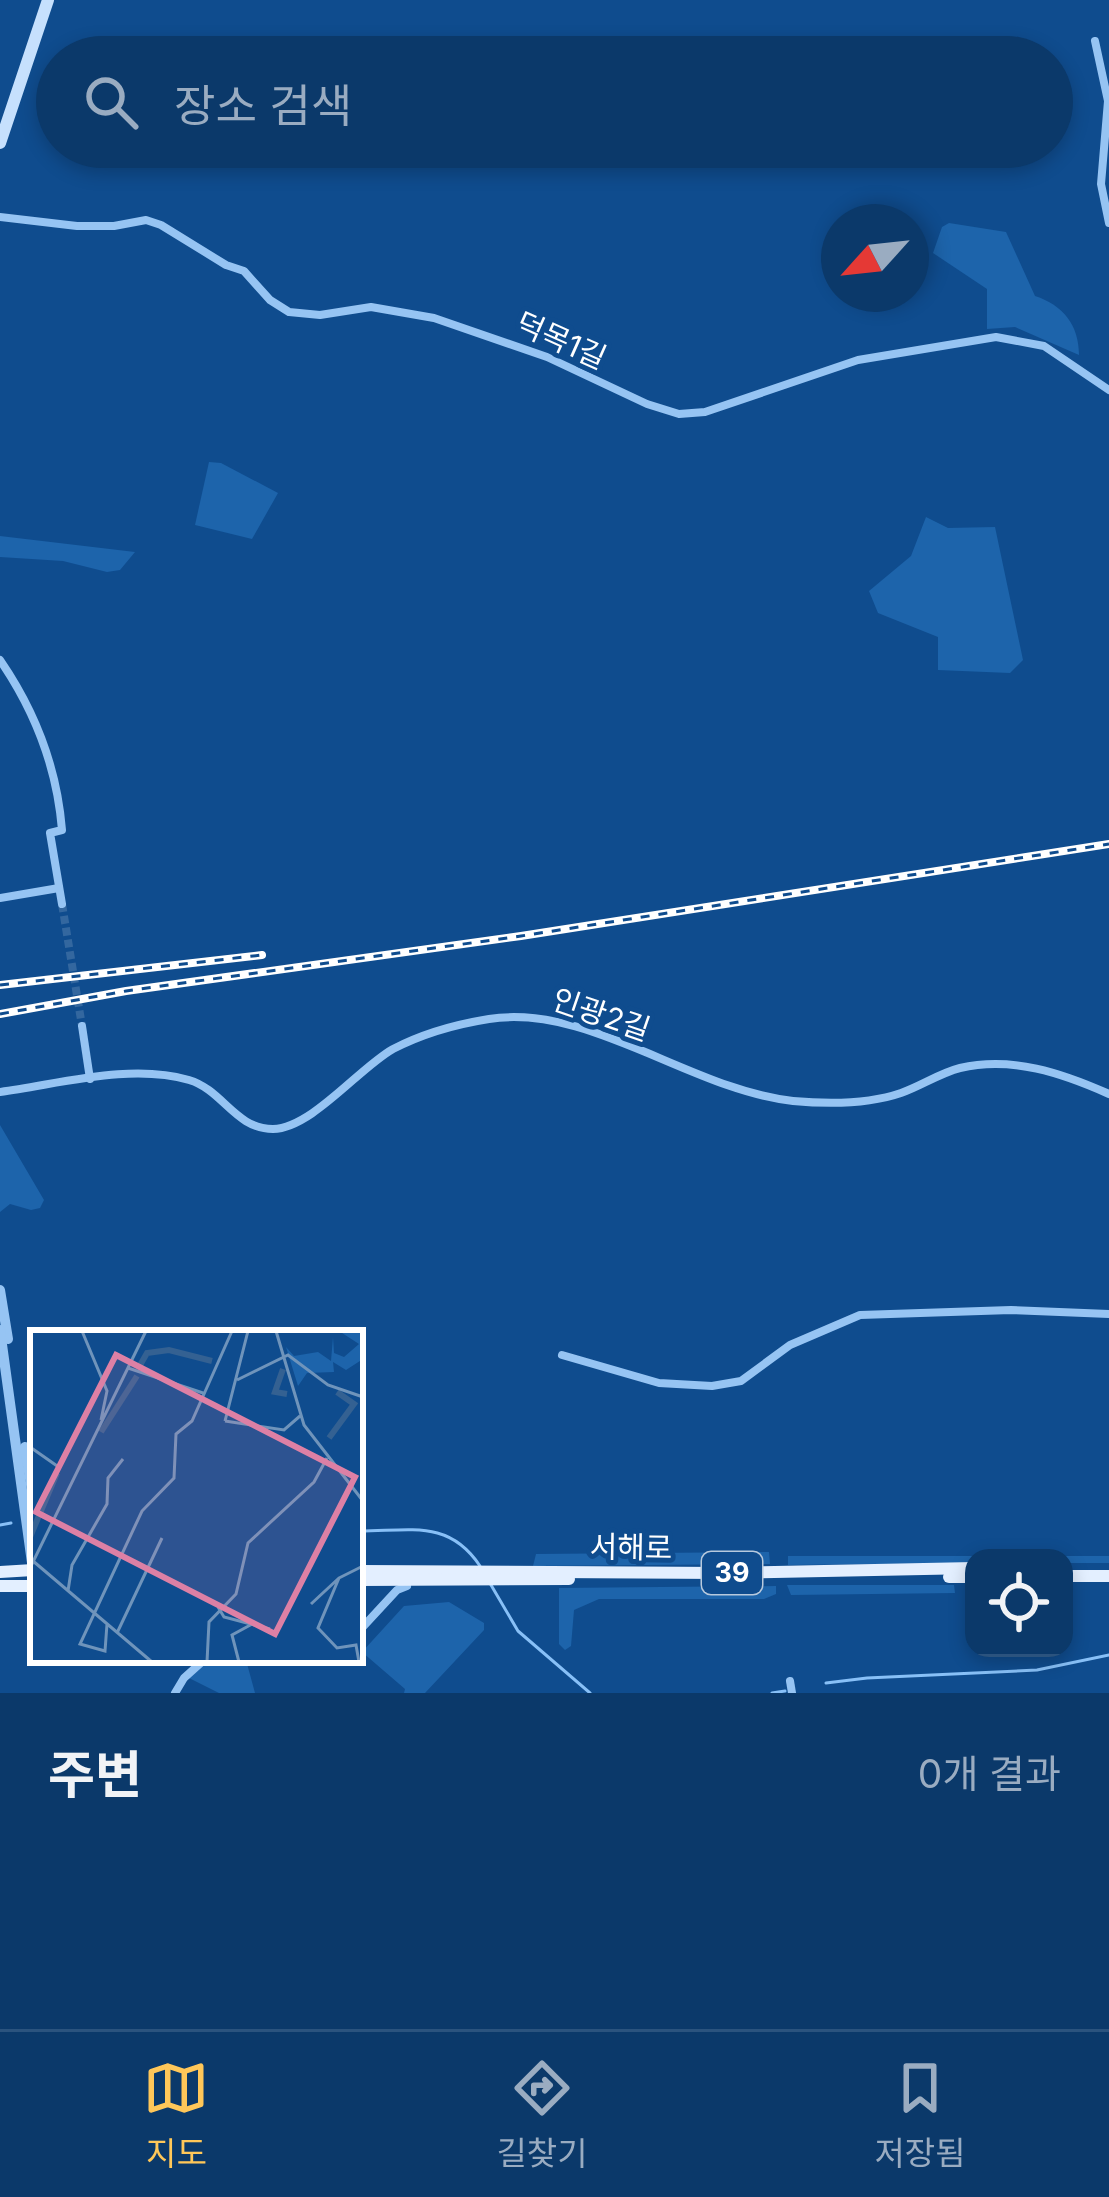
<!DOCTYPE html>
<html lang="ko">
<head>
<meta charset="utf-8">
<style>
	:root { --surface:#0b396a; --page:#144070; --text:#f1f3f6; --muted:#9aacc1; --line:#2b537e; --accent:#ffc759 }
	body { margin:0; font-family:Inter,"Noto Sans KR",sans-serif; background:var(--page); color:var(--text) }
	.controls { position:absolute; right:36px; bottom:36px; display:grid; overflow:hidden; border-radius:24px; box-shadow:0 6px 18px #0003 }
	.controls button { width:108px; height:108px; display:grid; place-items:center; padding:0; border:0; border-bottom:3px solid var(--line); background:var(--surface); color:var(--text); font:60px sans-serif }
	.compass { position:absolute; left:821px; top:204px; width:108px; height:108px; border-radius:50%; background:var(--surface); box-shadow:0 6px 18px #0003; rotate:243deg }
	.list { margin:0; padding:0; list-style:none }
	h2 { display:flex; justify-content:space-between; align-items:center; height:156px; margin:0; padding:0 48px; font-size:51px }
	h2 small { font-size:39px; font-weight:400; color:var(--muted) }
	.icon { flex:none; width:66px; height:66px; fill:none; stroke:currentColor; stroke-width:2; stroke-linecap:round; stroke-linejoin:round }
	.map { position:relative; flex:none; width:1109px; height:1693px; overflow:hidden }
	.search { position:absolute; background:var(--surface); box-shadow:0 6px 18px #0003; left:36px; right:36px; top:36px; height:132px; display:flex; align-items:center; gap:30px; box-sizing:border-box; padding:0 42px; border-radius:66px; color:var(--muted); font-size:45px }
	.sheet { height:336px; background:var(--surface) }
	nav { display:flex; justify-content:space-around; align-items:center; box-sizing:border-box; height:168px; border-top:3px solid var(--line); background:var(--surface); font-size:33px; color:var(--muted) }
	nav a { display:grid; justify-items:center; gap:6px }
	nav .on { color:var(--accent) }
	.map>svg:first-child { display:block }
	.green { fill:#1d64ab }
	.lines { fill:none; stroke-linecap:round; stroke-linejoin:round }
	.stream { stroke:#88c0f7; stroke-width:3 }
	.minor-tunnel { stroke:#33679f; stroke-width:8; stroke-dasharray:8 4; stroke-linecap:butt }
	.minor { stroke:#96c4f3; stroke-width:8 }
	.tertiary { stroke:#96c4f3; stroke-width:10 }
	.secondary { stroke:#c6e0fd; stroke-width:12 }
	.primary { stroke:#e3efff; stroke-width:12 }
	.rail-casing { stroke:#fff; stroke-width:8 }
	.rail { stroke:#0f4c8e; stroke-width:3; stroke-dasharray:9; stroke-linecap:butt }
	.labels { text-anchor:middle; stroke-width:10; stroke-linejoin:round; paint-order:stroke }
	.shield { fill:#0f4c8e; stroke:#b7c9dd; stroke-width:3 }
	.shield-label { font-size:27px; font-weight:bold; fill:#fff }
	.street-label { font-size:30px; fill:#fff; stroke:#0f4c8e }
	.inset-river { fill:none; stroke:#346192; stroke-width:6 }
	.inset-road { fill:none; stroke:#6f94bb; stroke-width:3 }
	.view { fill:#dd80a5; fill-opacity:0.15; stroke:#dd80a5; stroke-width:6 }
	.inset-edge { fill:none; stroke:#fff; stroke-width:6 }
</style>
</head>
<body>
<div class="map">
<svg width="1109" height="1693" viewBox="0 0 1109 1693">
	<rect width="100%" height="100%" fill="#0f4c8e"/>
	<!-- green -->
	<g class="green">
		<path d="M949,223L1006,232L1035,296C1063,305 1079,325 1079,355L1015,327L987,329V289L933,253L942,227Z"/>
		<path d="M209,462L221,463L278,493L252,539L195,525Z"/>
		<path d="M926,517L948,528L995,527L1023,660L1010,673L938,670V637L878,613L869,591L911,556Z"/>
		<path d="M0,536L135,552L120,570L107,572L63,561L0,557Z"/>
		<path d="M0,1125L44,1200L40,1208L31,1210L10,1204L0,1212Z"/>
		<path d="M769,1552L770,1564L533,1566L536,1554Z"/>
		<path d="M788,1556H1109V1563H1064V1558H974V1563L788,1565Z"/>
		<path d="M787,1585H954L955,1593L791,1595Z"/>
		<path d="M776,1586V1594L764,1599H599L574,1610L571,1646L565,1650L559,1644V1588Z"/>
		<path d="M449,1602L484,1623V1630L425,1693H404L405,1689L362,1652L404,1606Z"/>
		<path d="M209,1660H246L255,1693H219L189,1678Z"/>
	</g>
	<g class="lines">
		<!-- stream -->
		<g class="stream">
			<path d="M0,1525L11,1523"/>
			<path d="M360,1531C410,1531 449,1519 480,1566"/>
			<path d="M491,1585L518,1631L590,1693"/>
			<path d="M826,1683L867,1678L1037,1670L1109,1655"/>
			<path d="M772,1693L785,1691"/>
		</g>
		<!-- minor-tunnel -->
		<path class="minor-tunnel" d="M62,904L82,1026"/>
		<!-- minor -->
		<g class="minor">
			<path d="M1095,41L1108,101L1101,184L1109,223"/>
			<path d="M0,217L77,226H114L146,220L161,225L226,265L244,271L270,300L289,312L320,315L371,307L434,318L547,357L647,404L679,414L705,412L858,360L996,337L1044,346L1109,390"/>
			<path d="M0,660C35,711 57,768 62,830L50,833L62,904"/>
			<path d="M0,898L59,888"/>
			<path d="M82,1026L90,1079"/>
			<path d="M0,1092C60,1084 130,1063 189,1080C223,1090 235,1129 273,1129C312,1128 359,1068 393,1049C422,1034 457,1024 489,1019C589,1003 691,1090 793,1101C826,1104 869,1104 901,1093C921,1086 940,1073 960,1068C1012,1056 1062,1073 1109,1094"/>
			<path d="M562,1355L659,1383L712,1386L741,1381L790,1345L860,1315L1011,1310L1109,1314"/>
			<path d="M360,1630L397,1590L407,1586"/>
			<path d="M790,1681L792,1693"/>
			<path d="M175,1693L184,1678L204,1660"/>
		</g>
		<!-- tertiary -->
		<g class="tertiary">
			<path d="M0,1290L8,1339"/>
			<path d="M0,1330L33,1570"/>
			<path d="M25,1447L33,1497"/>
		</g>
		<!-- secondary -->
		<path class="secondary" d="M0,143L48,0"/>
		<!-- primary -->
		<g class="primary">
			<path d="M360,1571L723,1573L974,1568"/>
			<path d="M0,1572L33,1570"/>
			<path d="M1064,1576H1109"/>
			<path d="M949,1577H974"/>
			<path d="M360,1580L569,1579"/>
			<path d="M0,1586H33"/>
		</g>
		<defs>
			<g id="rail">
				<path d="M0,985L262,955"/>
				<path d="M0,1014L126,991L521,936L1109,844"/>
			</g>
		</defs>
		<!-- rail casing -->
		<use href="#rail" class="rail-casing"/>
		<!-- rail -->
		<use href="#rail" class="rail"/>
	</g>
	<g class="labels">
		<!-- shield labels -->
		<rect class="shield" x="702" y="1552" width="60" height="42" rx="9"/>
		<g class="shield-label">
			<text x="732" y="1582">39</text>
		</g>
		<!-- street labels -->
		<g class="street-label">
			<text transform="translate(561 341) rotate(24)" y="10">덕목1길</text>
			<text transform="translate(601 1015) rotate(19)" y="10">인광2길</text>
			<text transform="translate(631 1548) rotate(1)" y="10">서해로</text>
		</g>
	</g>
	<!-- overview -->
	<g transform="translate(30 1330)">
		<rect width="333" height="333" fill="#0f4c8e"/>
		<path d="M309,1H333V29L316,40L303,32L304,42L277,43L268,56L256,17L264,26L288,22L301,31L303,7L304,23L314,27L329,14Z" fill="#1d64ab"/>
		<path class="inset-river" d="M109,37L117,23L139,20L182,31M253,39L245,62L257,64M71,102L107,46M299,108L324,74L307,62M0,207L27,143"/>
		<path class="inset-road" d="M52,1L77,61L71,90M246,1L274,95L333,171M98,38L173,63M207,50L258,25L298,55L333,67M195,91L218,1M195,91L254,100L270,86M0,117L30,138M3,231L122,332M0,238L116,1M38,261L42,235L77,174L78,148L93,129M281,274L309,248M188,277L194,287L240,299M77,294L75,321L50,314L112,181L144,148L146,104L162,91L202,1M87,303L132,208M177,332L179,292L206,264L218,213L284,152L297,128M209,332L202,305L224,293M329,332L326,315L307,318L288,298L309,248L333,236"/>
		<path class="view" d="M86,25L325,147L245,304L6,182Z"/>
		<rect width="333" height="333" class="inset-edge"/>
	</g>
</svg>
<div class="controls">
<button><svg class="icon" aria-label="locate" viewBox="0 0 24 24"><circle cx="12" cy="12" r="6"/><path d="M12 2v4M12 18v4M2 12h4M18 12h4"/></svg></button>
</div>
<svg class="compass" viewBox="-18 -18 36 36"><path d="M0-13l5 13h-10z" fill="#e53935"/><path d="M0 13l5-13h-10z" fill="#9aacc1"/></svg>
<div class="search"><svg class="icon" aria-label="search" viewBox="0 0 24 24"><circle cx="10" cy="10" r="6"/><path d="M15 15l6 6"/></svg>장소 검색</div>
</div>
<section class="sheet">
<h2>주변<small>0개 결과</small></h2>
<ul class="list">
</ul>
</section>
<nav>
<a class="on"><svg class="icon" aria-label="map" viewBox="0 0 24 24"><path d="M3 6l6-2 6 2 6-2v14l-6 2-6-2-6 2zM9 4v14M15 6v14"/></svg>지도</a>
<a><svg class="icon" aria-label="directions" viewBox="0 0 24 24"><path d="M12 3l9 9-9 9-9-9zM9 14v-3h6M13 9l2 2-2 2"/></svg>길찾기</a>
<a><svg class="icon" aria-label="saved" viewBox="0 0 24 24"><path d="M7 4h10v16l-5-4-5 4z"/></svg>저장됨</a>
</nav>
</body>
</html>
